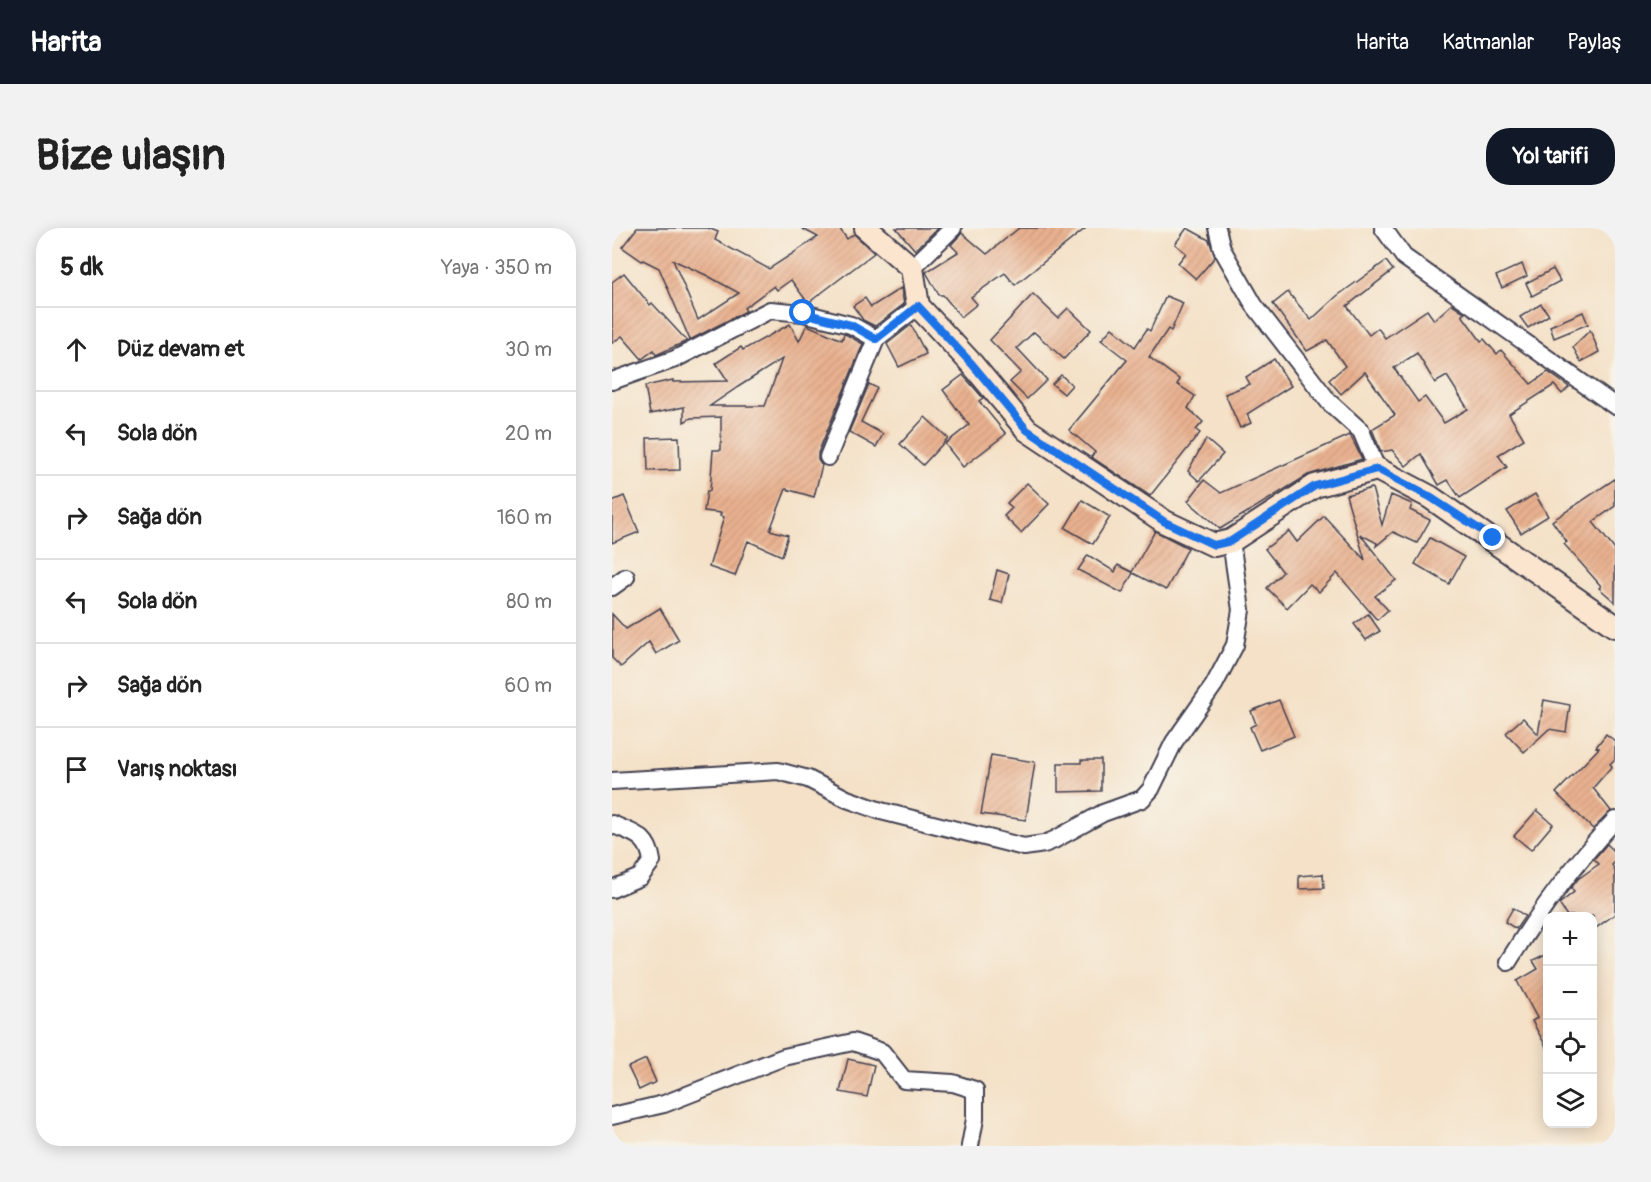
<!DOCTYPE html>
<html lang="tr">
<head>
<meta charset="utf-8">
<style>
	:root { --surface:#fff; --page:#f2f2f2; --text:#222; --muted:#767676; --line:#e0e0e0; --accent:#111827 }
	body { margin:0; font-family:Pangolin,sans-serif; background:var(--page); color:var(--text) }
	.controls { position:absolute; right:18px; bottom:18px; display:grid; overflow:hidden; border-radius:12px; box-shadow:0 3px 15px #0003 }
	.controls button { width:54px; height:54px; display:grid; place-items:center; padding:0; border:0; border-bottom:2px solid var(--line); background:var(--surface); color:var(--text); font:30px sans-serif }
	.stop { position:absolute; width:18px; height:18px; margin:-14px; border:4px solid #1a73e8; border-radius:50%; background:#fff }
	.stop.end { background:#1a73e8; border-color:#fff; box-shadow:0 2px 6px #0008 }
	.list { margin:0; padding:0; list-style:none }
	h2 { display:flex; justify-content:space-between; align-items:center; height:78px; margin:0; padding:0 24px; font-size:26px }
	h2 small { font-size:20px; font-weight:400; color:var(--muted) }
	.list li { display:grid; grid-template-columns:39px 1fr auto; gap:18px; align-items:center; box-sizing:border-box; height:84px; padding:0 24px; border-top:2px solid var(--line) }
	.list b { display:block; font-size:22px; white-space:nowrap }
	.list em { font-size:20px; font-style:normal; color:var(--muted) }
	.icon { flex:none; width:33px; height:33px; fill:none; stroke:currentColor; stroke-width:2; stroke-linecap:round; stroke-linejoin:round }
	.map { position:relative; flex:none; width:1003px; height:918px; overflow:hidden; border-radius:24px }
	header { display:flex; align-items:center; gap:36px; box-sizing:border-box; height:84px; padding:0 30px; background:var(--accent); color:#fff }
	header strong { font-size:28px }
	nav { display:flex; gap:33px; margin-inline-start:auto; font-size:21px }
	.intro { display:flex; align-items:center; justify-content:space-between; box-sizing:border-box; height:144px; padding:0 36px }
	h1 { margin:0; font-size:42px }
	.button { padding:15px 27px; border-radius:24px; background:var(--accent); color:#fff; font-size:21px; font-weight:700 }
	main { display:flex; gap:36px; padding:0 36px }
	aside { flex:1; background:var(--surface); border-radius:24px; box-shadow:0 3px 15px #0003 }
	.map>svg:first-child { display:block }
	.building { fill:url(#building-hatch); fill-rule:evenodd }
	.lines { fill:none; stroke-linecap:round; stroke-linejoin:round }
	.street-casing { stroke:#423f50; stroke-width:20 }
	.secondary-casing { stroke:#423f50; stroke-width:26 }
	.street { stroke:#fff; stroke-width:16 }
	.secondary { stroke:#fbe5cf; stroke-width:22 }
	.route { stroke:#1a73e8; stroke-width:8 }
</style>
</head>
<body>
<header>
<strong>Harita</strong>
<nav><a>Harita</a><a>Katmanlar</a><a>Paylaş</a></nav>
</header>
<div class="intro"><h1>Bize ulaşın</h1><a class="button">Yol tarifi</a></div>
<main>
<aside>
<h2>5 dk<small>Yaya · 350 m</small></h2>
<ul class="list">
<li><svg class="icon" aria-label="ahead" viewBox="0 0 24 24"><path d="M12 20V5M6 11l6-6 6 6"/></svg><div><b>Düz devam et</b></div><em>30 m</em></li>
<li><svg class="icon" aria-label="left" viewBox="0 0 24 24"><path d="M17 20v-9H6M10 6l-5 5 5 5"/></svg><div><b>Sola dön</b></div><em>20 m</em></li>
<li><svg class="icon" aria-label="right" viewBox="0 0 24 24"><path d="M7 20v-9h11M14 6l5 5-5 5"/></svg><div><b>Sağa dön</b></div><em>160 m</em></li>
<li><svg class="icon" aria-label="left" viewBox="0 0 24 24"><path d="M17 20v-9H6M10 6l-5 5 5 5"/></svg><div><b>Sola dön</b></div><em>80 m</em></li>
<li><svg class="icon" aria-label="right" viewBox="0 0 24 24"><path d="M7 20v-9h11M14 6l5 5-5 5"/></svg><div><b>Sağa dön</b></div><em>60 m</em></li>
<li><svg class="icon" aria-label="arrive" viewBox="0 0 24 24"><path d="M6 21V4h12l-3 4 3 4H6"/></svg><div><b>Varış noktası</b></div></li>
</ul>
</aside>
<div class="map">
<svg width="1003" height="918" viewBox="0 0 1003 918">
	<defs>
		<pattern id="building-hatch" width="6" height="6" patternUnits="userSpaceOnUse" patternTransform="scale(1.5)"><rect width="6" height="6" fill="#e9b18f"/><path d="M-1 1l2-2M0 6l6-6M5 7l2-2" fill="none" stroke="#c8987c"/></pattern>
	</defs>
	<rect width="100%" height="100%" fill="#f7f3e8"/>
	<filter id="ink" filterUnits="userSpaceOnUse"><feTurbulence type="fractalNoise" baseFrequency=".0167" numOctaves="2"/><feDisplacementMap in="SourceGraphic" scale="12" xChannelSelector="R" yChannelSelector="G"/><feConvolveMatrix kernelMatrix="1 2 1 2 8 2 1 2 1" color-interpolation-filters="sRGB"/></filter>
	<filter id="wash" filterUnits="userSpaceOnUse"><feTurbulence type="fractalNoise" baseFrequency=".008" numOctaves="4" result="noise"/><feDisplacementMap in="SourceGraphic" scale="24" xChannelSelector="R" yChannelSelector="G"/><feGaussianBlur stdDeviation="1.35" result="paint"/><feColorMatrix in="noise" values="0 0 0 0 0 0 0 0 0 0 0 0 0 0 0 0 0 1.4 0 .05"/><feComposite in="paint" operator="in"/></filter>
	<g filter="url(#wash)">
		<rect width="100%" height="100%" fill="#f4e1c7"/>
		<g id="blocks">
			<!-- building -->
			<g class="building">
				<path d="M25,0H96L106,4L103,12L157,41L206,9L189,0H227L235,11L242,6L262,25L196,75L179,52L165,62L162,58L132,80L134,83L78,112L47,40L31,32L30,33L10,19ZM61,32L94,47L127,65L86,92Z"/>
				<path d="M284,0H326L303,22Z"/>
				<path d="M407,0H474L403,57L393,45L359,69L365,76L349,89L331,67H327L314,44L346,24L339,17L350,5L375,26Z"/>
				<path d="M575,0L597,12L603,29L584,51L566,35L574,25L563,16Z"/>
				<path d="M774,33L781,42L735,78L757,107L766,100L773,110L815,82L822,92L840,76L853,85L850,87L869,113L872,111L885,126L889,122L919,156L936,144L957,159L950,166L942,157L897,186L912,211L886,227L895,239L848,270L836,252L827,257L809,226L794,238L780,222L769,224L760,201L783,187L753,144L729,166L717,152L733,138L715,112L695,123L661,76L676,64L699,92L725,68ZM805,125L823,155L835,148L856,181L832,195L813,169L806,174L782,140Z"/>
				<path d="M910,36L915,48L890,60L884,48Z"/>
				<path d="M941,41L948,53L920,68L914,55Z"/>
				<path d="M12,45L38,77L40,75L75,113L44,127L42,122L30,131L10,108L0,115V54Z"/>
				<path d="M289,60L292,76L263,98L251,92L241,78L253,70L259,79Z"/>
				<path d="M421,66L446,90L456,80L479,102L452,131L422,104L405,120L435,152L415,171L398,154L409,144L378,112Z"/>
				<path d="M554,68L571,75L559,103L556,101L537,129L568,152L565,156L583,168L576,180L591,194L584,202L588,205L538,268L479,229L483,224L457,202L515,132L489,112L500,100L523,119L535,101L538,103Z"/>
				<path d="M929,76L937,87L916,100L908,89Z"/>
				<path d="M971,84L976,96L942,110L938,98Z"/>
				<path d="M178,96L187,113L195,97L230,112L232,106L235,107L251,116L206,225V231L210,237L202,269L174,261L158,302L176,307L170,328L136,313L123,348L97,339L112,289L108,288L109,285L92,283L95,263H98L101,222H109V189L79,190L72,194V179L38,186L33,158L61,152V154L116,153L104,135L129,119L131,122ZM170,131L153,178H98L126,159Z"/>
				<path d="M299,97L314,126L287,139L275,116Z"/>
				<path d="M978,102L987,124L969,134L961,119Z"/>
				<path d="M662,131L679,158L635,186L639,195L628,200L613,166L638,156L634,149Z"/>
				<path d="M351,147L371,170L367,173L394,206L351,239L333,216L357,197L331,162Z"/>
				<path d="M449,147L460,157L452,166L440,156Z"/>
				<path d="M257,156L265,160L249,194L271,206L264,219L237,204Z"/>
				<path d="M313,189L336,210L311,237L288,216Z"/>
				<path d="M738,207L750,231L696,247L608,301L576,273L592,252L609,265Z"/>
				<path d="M67,209L68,242L36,243L35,210Z"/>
				<path d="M594,211L611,226L587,253L576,243Z"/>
				<path d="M1003,251V278L981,294L1003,322V374L987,360L989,358L952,316L955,314L940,293Z"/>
				<path d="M415,255L437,276L409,305L392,288L400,280L395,275Z"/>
				<path d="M760,260L770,297L779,267L800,276L798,282L818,292L805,315L781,304L764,318L765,315L748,306L784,352L763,368L776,382L765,392L725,345L707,364L698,356L675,380L655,360L671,344L653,321L677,303L685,314L712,288L753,332L734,267Z"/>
				<path d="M923,266L936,288L909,305L895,283Z"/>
				<path d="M12,268L27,304L0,315V273Z"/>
				<path d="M470,272L498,289L481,316L453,300Z"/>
				<path d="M543,303L576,320L554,362L521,345L510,365L466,342L476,327L503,344L506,337L520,344Z"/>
				<path d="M818,310L852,329L837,356L803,336Z"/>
				<path d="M385,342L397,346L390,375L378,372Z"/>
				<path d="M48,380L67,412L44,426L37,414L9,439L0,430V386L14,401Z"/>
				<path d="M756,386L768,403L754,412L742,396Z"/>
				<path d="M667,472L682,508L648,522L638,499L644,496L639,483Z"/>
				<path d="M932,472L958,477L954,504L937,501L912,524L894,505L911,490L926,506Z"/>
				<path d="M994,506L1003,513V531L998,536L1000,538L981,560L999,583L981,601L944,565L987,520L984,519Z"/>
				<path d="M379,527L423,534L414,592L369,586Z"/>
				<path d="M469,532H489V563L446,564V535H469Z"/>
				<path d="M925,582L941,596L919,622L902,608Z"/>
				<path d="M995,616L1003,624V634L1000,637L1003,643V686L981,702V688H955L947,676L962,664L959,660L966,651L987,636L982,631Z"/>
				<path d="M711,646L712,660L687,661V648Z"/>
				<path d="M901,680L913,688L904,701L893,694Z"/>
				<path d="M936,726V822L920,793L925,790L905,753L926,741L921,733Z"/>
				<path d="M34,831L44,854L27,862L16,839Z"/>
				<path d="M236,831L262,837L255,869L228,864Z"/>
			</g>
		</g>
	</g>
	<g filter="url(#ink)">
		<use href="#blocks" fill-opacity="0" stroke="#423f50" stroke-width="1.5"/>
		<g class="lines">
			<defs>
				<g id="street">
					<path d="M605,0L610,21L642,77L717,174L749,203L765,241"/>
					<path d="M771,0L792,29L1003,178"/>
					<path d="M300,40L341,0"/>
					<path d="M0,153L63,131L158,82L191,85L239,97L264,111L306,78"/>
					<path d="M216,229L264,111"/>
					<path d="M0,359L14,349"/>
					<path d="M0,553L166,543L196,551L235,571L269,583L412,619L432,616L442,612L491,585L530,571L539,561L562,514L602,457L623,417L629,382L619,313"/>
					<path d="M0,596C21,606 36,606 40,633L28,649L0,661"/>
					<path d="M896,734C928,682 962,636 1003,592"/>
					<path d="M0,888L52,876L172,829L241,814L270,824L292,852L341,855L363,862V891L358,918"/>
				</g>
				<path id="secondary" d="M254,0L300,40L306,78L360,136L415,202L553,294L602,317L619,313L703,258L765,241L818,269L1003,398"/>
			</defs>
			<!-- street casing -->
			<use href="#street" class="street-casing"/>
			<!-- secondary casing -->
			<use href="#secondary" class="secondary-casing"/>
			<!-- street -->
			<use href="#street" class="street"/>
			<!-- secondary -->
			<use href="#secondary" class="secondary"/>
		</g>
	</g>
	<g class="lines" filter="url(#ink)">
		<!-- route -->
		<path class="route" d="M191,85L239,97L264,111L306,78L360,136L415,202L553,294L602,317L619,313L703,258L765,241L818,269L881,310"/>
	</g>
</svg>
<div class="controls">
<button>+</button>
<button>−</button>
<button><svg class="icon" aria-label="locate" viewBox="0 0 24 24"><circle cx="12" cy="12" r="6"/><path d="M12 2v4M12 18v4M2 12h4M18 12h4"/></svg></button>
<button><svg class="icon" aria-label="layers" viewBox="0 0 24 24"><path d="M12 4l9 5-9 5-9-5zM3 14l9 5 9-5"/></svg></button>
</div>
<div class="stop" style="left:191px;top:85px"></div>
<div class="stop end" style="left:881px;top:310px"></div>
</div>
</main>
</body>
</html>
